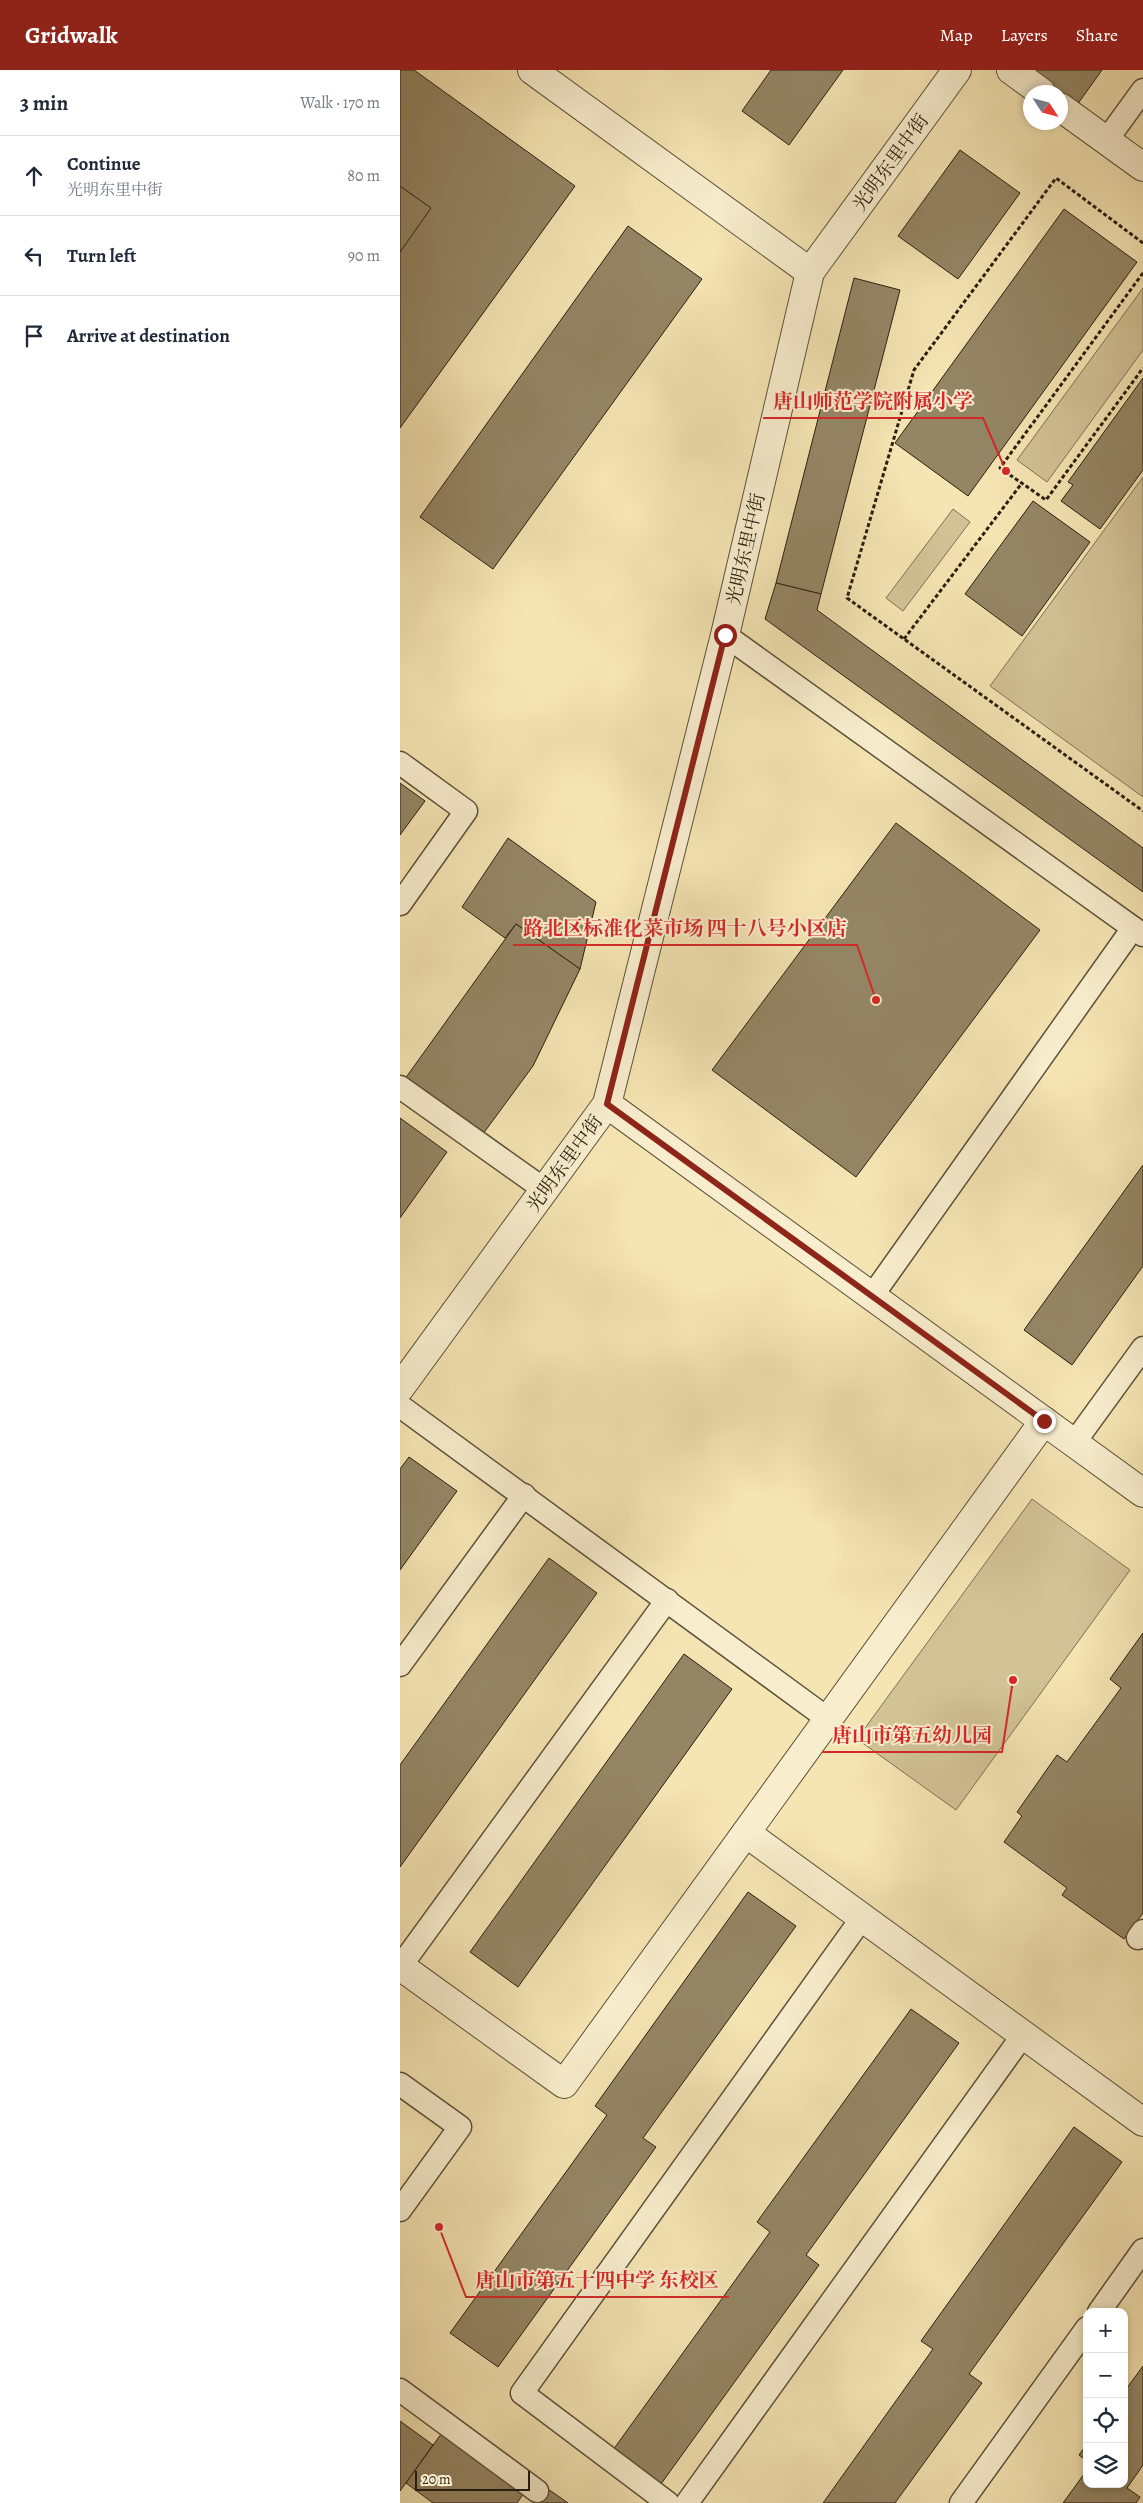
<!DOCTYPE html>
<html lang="en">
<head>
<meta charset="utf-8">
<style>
	:root { --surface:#fff; --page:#f2f2f3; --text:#1f2937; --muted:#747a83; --line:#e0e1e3; --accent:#8f2418 }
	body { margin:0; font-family:Alegreya,"Noto Serif SC",serif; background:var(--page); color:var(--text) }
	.controls { position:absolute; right:15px; bottom:15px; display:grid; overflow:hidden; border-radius:10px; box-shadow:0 2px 8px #0003 }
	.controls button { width:45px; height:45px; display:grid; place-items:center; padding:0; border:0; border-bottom:1px solid var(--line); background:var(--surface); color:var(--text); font:25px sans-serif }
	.compass { position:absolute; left:623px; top:15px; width:45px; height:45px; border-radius:50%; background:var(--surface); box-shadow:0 2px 8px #0003; rotate:126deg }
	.scale { position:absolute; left:15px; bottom:12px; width:115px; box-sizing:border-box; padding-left:5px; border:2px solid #2a1f10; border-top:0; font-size:14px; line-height:18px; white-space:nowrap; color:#2a1f10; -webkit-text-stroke:4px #f8eece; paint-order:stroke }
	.stop { position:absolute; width:15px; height:15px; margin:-11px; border:4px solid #8f2418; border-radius:50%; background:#fff }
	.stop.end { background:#8f2418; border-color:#fff; box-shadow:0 1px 5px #0008 }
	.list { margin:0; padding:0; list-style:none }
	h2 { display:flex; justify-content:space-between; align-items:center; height:65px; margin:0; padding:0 20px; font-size:21px }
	h2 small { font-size:16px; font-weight:400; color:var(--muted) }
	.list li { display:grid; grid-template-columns:32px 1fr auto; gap:15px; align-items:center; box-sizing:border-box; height:80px; padding:0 20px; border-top:1px solid var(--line) }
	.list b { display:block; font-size:19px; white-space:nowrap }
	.list p { margin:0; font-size:16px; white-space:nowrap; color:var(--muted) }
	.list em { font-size:16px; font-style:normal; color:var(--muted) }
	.icon { flex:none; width:28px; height:28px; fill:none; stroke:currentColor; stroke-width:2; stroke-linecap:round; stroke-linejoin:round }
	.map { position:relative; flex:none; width:743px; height:2433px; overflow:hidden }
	header { display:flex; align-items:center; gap:30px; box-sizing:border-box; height:70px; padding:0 25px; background:var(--accent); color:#fff }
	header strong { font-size:24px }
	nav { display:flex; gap:28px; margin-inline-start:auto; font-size:18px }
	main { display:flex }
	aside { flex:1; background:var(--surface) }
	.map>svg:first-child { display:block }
	.green { fill:#d2c397; stroke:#7e7154 }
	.building { fill:#948665; stroke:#2a1f10 }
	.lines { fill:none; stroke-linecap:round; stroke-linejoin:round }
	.service-casing { stroke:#5d5039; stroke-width:25 }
	.minor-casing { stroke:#5d5039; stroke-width:30 }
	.path { stroke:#2a1f10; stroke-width:3; stroke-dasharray:4 2.5; stroke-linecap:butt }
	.service { stroke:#f8eece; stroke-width:22 }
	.minor { stroke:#f8eece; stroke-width:28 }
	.route { stroke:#8f2418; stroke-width:6 }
	.labels { text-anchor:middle; stroke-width:4; stroke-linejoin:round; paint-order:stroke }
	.street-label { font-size:19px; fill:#2a1f10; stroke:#f8eece }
	.leader { fill:none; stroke:#d62828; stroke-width:2 }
	.callout-dot { fill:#d62828; stroke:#f8eece; stroke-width:2 }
	.callout-label { font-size:20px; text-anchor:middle; font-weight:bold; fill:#d62828; stroke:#f8eece; stroke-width:4; stroke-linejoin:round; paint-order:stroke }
</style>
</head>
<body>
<header>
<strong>Gridwalk</strong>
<nav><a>Map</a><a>Layers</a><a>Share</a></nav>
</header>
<main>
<aside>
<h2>3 min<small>Walk · 170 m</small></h2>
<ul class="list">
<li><svg class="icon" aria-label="ahead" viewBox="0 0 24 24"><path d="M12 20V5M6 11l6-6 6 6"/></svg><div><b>Continue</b><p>光明东里中街</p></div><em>80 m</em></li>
<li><svg class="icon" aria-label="left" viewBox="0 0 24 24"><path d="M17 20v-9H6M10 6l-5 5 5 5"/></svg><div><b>Turn left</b></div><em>90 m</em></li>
<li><svg class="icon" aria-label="arrive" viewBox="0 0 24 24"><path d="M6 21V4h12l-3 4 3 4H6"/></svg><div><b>Arrive at destination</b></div></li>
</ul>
</aside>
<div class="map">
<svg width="743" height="2433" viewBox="0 0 743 2433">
	<rect width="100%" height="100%" fill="#f5e5b3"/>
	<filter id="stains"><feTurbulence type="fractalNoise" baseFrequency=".004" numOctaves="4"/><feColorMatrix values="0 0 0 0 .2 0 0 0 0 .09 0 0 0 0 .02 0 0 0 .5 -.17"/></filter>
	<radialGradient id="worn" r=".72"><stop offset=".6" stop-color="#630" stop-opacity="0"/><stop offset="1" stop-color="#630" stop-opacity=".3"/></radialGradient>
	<!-- green -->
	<g class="green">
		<path d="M743,218V280L647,412L617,390Z"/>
		<path d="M743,407V727L590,616Z"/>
		<path d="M553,439L570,452L503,541L486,528Z"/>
		<path d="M632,1429L730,1500L556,1740L457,1669Z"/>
	</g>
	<!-- building -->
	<g class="building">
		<path d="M0,0H14L175,116L0,358Z"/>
		<path d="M371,0H443L389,75L342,41Z"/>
		<path d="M629,0H702L677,35Z"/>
		<path d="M560,80L620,123L558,209L498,166Z"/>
		<path d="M0,116L31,138L0,182Z"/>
		<path d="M664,139L737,192L568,426L495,373Z"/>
		<path d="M228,156L302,209L93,499L20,447Z"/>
		<path d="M454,208L500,220L421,524L376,513Z"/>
		<path d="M743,308V400L700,459L661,431L673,415L668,412Z"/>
		<path d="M633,431L690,472L622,566L565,524Z"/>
		<path d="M376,513L421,524L417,540L743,778V822L365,549Z"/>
		<path d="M0,713L25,731L0,765Z"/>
		<path d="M496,753L640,860L456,1107L312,1000Z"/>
		<path d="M108,768L196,832L180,899L116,854L105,868L62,837Z"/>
		<path d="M116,854L180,899L133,996L80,1068L2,1013Z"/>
		<path d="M0,1048L47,1082L0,1148Z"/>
		<path d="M743,1095V1196L672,1295L624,1260Z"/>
		<path d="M9,1387L57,1421L0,1500V1399Z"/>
		<path d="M149,1488L197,1523L0,1797V1695Z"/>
		<path d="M743,1563V1843L724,1869L662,1825L667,1818L604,1772L622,1746L617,1742L657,1685L667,1692L721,1618L710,1609Z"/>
		<path d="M284,1584L332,1619L118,1917L70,1882Z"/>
		<path d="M348,1822L396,1856L243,2068L256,2077L98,2297L50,2263L207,2045L195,2036Z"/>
		<path d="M511,1939L559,1973L406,2185L419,2195L261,2414L213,2380L370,2162L357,2152Z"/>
		<path d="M674,2057L722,2092L569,2304L582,2313L495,2433H423L533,2279L521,2271Z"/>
		<path d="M743,2296V2395L727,2418L740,2427L736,2433H663L687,2400V2414H724V2322Z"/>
		<path d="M0,2351L33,2375L0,2421Z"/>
		<path d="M44,2360L126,2420L117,2433H33L6,2413Z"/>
		<path d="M687,2374V2391L679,2385Z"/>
		<path d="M148,2419L168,2433H138Z"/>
	</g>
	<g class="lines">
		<defs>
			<g id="service">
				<path d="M706,71L743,20"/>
				<path d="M325,565L743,865"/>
				<path d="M0,693L66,741L0,834"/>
				<path d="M0,1017L145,1120"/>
				<path d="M472,1226L733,858"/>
				<path d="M0,1336L428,1649"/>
				<path d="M674,1373L743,1278"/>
				<path d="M0,1595L124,1425"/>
				<path d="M738,1868L743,1861"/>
				<path d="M0,1897L267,1530"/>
				<path d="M0,2014L60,2057L0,2140"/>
				<path d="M699,2242L743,2180"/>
				<path d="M0,2320L137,2421"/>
				<path d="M268,2433L122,2323L462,1848"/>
				<path d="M287,2433L623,1965"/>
				<path d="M561,2433L687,2258"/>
			</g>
			<g id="minor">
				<path d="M132,0L410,202"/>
				<path d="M611,0L641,22"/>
				<path d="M660,37L743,97"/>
				<path d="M207,1034L743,1423"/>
				<path d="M0,1318L207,1034L325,565L410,202L557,0"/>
				<path d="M346,1763L743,2052"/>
				<path d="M0,1896L164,2014L644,1351"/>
			</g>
		</defs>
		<!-- service casing -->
		<use href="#service" class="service-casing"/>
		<!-- minor casing -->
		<use href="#minor" class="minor-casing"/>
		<!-- path -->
		<g class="path">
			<path d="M743,173L656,108L514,300L447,528L743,741"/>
			<path d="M743,203L600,398L646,430L743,298"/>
			<path d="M504,569L622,413"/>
		</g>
		<!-- service -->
		<use href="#service" class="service"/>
		<!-- minor -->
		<use href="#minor" class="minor"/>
	</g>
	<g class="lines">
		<!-- route -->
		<path class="route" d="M325,565L207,1034L644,1351"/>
	</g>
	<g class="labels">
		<!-- street labels -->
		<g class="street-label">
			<text transform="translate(490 92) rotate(-54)" y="7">光明东里中街</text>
			<text transform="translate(345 479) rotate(-77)" y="7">光明东里中街</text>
			<text transform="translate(164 1093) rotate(-54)" y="7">光明东里中街</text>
		</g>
	</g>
	<!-- callouts -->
	<path class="leader" d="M606 401L583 348H363M476 930L457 875H113M613 1610L602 1682H422M39 2157L66 2227H329"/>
	<g class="callout-dot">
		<circle cx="606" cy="401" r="5"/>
		<circle cx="476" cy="930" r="5"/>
		<circle cx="613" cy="1610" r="5"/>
		<circle cx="39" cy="2157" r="5"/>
	</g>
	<g class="callout-label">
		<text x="473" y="338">唐山师范学院附属小学</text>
		<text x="285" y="865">路北区标准化菜市场 四十八号小区店</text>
		<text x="512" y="1672">唐山市第五幼儿园</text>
		<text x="197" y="2217">唐山市第五十四中学 东校区</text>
	</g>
	<rect width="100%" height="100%" filter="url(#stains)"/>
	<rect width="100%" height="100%" fill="url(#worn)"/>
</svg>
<div class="controls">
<button>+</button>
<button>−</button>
<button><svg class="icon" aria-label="locate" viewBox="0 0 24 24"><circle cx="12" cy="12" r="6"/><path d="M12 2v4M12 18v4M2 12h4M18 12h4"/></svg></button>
<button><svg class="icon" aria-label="layers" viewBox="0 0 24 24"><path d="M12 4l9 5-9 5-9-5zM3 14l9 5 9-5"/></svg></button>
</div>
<svg class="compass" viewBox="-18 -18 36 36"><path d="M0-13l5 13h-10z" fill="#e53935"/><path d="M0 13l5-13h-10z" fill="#747a83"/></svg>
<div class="scale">20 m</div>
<div class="stop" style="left:325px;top:565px"></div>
<div class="stop end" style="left:644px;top:1351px"></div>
</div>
</main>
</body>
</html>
